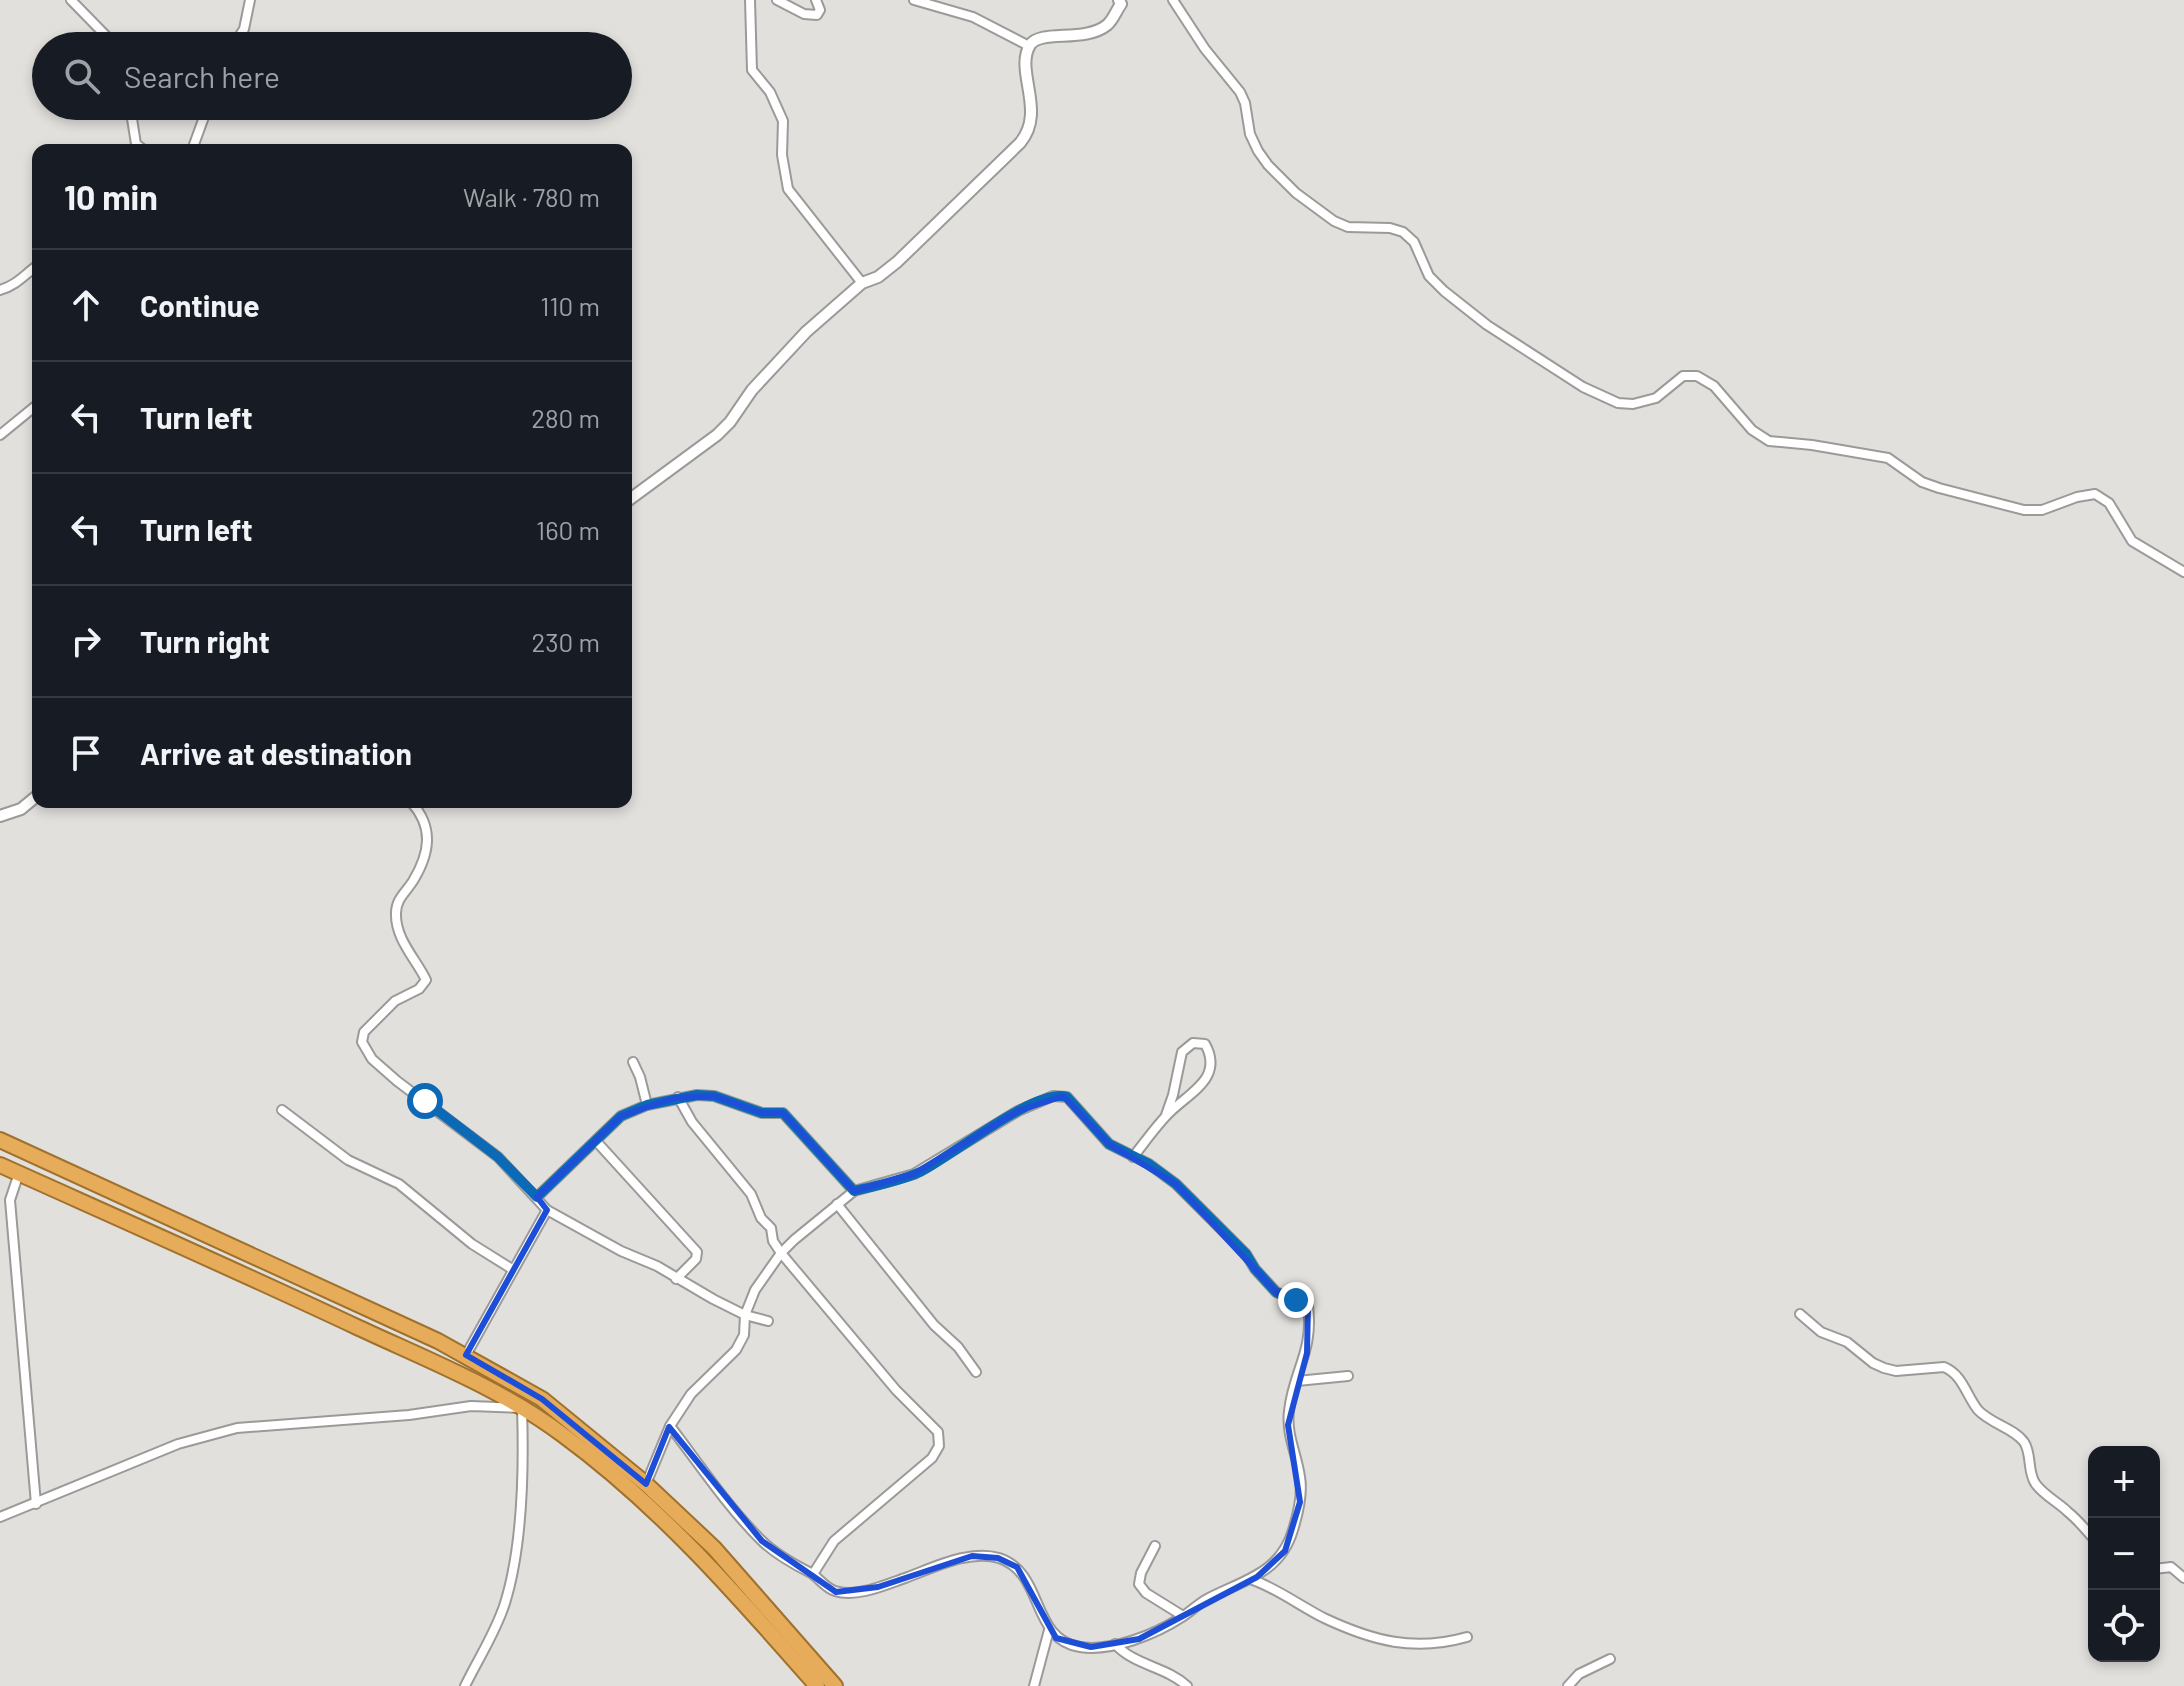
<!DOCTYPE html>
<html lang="en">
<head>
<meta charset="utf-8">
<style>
	:root { --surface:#171b24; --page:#20242c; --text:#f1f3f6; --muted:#9ea1a6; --line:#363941 }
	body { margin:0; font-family:Barlow,sans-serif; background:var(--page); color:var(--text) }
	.controls { position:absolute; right:24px; bottom:24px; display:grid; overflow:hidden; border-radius:16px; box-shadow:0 4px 12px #0003 }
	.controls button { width:72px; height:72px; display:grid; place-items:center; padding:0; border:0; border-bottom:2px solid var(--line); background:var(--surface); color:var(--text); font:40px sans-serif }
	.stop { position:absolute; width:24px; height:24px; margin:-18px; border:6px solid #0c69b6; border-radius:50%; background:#fff }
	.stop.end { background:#0c69b6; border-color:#fff; box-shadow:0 2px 8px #0008 }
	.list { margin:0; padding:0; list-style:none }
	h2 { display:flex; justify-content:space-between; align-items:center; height:104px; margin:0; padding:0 32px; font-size:34px }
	h2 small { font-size:26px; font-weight:400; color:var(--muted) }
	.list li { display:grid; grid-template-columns:52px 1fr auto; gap:24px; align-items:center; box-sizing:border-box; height:112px; padding:0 32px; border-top:2px solid var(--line) }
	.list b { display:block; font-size:30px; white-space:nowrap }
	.list em { font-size:26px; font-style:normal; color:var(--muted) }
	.icon { flex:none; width:44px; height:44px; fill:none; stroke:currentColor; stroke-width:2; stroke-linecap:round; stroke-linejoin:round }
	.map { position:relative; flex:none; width:2184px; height:1686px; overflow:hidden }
	.search { position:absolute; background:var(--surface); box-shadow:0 4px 12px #0003; left:32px; top:32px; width:600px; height:88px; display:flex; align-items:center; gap:20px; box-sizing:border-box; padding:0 28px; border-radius:44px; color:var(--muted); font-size:30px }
	.panel { position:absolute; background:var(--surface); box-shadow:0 4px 12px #0003; left:32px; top:144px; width:600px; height:664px; border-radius:16px }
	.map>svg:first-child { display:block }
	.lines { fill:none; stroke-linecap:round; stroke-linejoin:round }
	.minor-casing { stroke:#9c9a98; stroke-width:12 }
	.tertiary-casing { stroke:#9c9a98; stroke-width:14 }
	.trunk-casing { stroke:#a0712d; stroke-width:18 }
	.minor { stroke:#fff; stroke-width:8 }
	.tertiary { stroke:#fff; stroke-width:10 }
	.trunk { stroke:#e6ac5a; stroke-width:14 }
	.route { stroke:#0c69b6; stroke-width:10 }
	.marked { fill:none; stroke:#1d4ed8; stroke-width:6; stroke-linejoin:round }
</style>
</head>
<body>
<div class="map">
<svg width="2184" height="1686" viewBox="0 0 2184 1686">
	<rect width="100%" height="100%" fill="#e2e0dd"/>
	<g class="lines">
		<defs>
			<g id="minor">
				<path d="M71,0L116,46"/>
				<path d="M750,0L752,70L770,92L783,121L782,155L788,189L862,283"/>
				<path d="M777,0L804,14L817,15L820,10L816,0"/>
				<path d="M914,0L973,17L1029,46"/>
				<path d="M1173,0L1205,49L1240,92L1245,103L1250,134L1258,151L1268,165L1296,193L1334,221L1348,227L1390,228L1403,232L1414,242L1429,276L1444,291L1487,325L1583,387L1618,403L1633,404L1656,398L1683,376H1697L1714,386L1752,430L1769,441L1812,445L1888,458L1922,482L1939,488L2024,510H2042L2077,497L2095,494L2109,503L2132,541L2184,572"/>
				<path d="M233,46L244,29L250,0"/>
				<path d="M130,106L136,144L144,150"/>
				<path d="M192,150L208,106"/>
				<path d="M0,290C17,285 24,275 38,265"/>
				<path d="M0,435L38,404"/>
				<path d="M411,802C434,827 430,853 413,881C406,892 396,899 396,913C395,939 416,959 426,980L419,989L395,1001L364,1032L362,1042L372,1059L397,1081L498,1157L547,1210L621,1251L657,1266L713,1299L745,1315L768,1321"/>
				<path d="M633,1062L640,1077L647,1105"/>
				<path d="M678,1097L692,1122L751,1194L761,1218L771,1228L773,1241L781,1253L896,1390L938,1432L939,1446L932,1458L834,1541L813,1574"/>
				<path d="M282,1110L348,1160L399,1184L472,1244L512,1269"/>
				<path d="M596,1141L697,1252L696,1259L676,1279"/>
				<path d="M1133,1157C1145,1142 1156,1126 1169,1113C1190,1092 1224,1078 1205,1044L1193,1043L1182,1052L1173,1095L1166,1115"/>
				<path d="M19,1173L10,1200L36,1504"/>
				<path d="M537,1197L621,1116L647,1105L697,1095L714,1096L762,1113H783L854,1191"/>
				<path d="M837,1204L934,1325L958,1347L976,1372"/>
				<path d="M1800,1314L1821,1332L1847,1342L1873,1363L1884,1368L1896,1371L1944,1367C1963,1375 1966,1395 1978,1410C1991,1424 2014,1428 2024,1442C2032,1454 2027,1470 2035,1483C2043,1495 2058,1502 2068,1512C2078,1520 2086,1530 2094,1539"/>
				<path d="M466,1355L547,1210"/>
				<path d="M1297,1381L1348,1376"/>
				<path d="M646,1484L670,1426L691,1394L736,1350L744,1335L745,1315L755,1290L781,1253L794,1240L854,1191L914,1174L1018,1111L1053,1096L1067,1097L1109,1144L1149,1164L1176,1184L1246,1254L1255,1269L1276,1292L1308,1306C1314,1352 1293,1371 1289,1411C1286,1435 1297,1454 1300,1477C1303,1494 1298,1514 1293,1530C1280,1574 1243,1580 1207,1599C1198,1604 1191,1611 1182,1617C1156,1634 1112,1652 1080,1647C1030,1639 1045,1573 999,1558C969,1549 933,1568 905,1578C885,1585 856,1598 835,1591C825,1588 819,1578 811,1573C793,1564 775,1554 761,1540C727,1506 699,1464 670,1426"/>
				<path d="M0,1517L178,1444L237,1428L409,1415L471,1406L522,1408C524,1468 523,1545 505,1603C496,1632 478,1659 465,1686"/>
				<path d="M1155,1546L1141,1573L1139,1584L1146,1593L1183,1616"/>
				<path d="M2154,1569L2171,1567L2184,1578"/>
				<path d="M1253,1580C1278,1589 1300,1606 1324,1618C1373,1641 1414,1652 1467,1637"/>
				<path d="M1115,1644C1135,1666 1165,1666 1187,1686"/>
				<path d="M1034,1686L1049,1630"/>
				<path d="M1568,1686L1579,1674L1610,1659"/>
			</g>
			<g id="tertiary">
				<path d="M626,502L717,435L730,422L752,390L806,332L862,283L878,277L897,262L1020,143C1047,111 1014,71 1030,45C1040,29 1085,43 1107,25C1113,20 1116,11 1121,4L1119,0"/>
				<path d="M0,816L21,809L38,795"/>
			</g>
			<g id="trunk">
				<path d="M0,1140L438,1341L542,1399L646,1484L714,1548L835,1686"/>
				<path d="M0,1165C120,1219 240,1272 359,1328C428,1360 502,1389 563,1435C660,1506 738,1596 817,1686"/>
			</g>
		</defs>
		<!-- minor casing -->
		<use href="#minor" class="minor-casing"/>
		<!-- tertiary casing -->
		<use href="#tertiary" class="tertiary-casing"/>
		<!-- trunk casing -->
		<use href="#trunk" class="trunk-casing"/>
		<!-- minor -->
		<use href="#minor" class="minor"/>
		<!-- tertiary -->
		<use href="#tertiary" class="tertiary"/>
		<!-- trunk -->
		<use href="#trunk" class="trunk"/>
	</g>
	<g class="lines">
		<!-- route -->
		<path class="route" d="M425,1101L498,1157L537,1197L621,1116L647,1105L697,1095L714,1096L762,1113H783L854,1191C876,1186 900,1181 920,1172C951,1157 1036,1087 1067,1097L1109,1144L1149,1164L1176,1184L1246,1254L1255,1269L1276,1292L1296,1300"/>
	</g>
	<!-- marked area -->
	<path class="marked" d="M714,1096L762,1113H783L854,1191L914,1174L1018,1111L1063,1096L1109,1144L1176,1184L1276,1292L1308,1306L1307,1353L1288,1425L1300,1502L1285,1551L1257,1577L1139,1639L1091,1647L1056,1638L1017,1567L998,1558L972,1556L878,1587L836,1592L762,1541L669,1427L646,1484L542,1399L466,1355L547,1210L537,1197L621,1116L674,1098Z"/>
</svg>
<div class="controls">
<button>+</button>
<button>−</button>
<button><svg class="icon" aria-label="locate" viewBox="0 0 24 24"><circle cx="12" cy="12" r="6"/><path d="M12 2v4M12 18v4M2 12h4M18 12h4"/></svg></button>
</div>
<div class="stop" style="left:425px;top:1101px"></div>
<div class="stop end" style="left:1296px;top:1300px"></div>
<div class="search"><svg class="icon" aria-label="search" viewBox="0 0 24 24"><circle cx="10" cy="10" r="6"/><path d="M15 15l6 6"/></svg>Search here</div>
<section class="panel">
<h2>10 min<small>Walk · 780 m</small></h2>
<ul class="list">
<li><svg class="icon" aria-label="ahead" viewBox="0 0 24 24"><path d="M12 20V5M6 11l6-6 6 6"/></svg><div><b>Continue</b></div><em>110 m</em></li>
<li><svg class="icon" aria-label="left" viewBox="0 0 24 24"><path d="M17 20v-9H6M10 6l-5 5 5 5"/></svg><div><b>Turn left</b></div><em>280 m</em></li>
<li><svg class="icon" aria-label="left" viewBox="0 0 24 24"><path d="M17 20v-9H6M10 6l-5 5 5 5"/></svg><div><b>Turn left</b></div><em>160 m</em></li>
<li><svg class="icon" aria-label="right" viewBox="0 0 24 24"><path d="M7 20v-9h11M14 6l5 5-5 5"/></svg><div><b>Turn right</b></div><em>230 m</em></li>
<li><svg class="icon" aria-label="arrive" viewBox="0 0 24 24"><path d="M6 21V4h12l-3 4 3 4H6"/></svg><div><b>Arrive at destination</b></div></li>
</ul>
</section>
</div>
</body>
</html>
